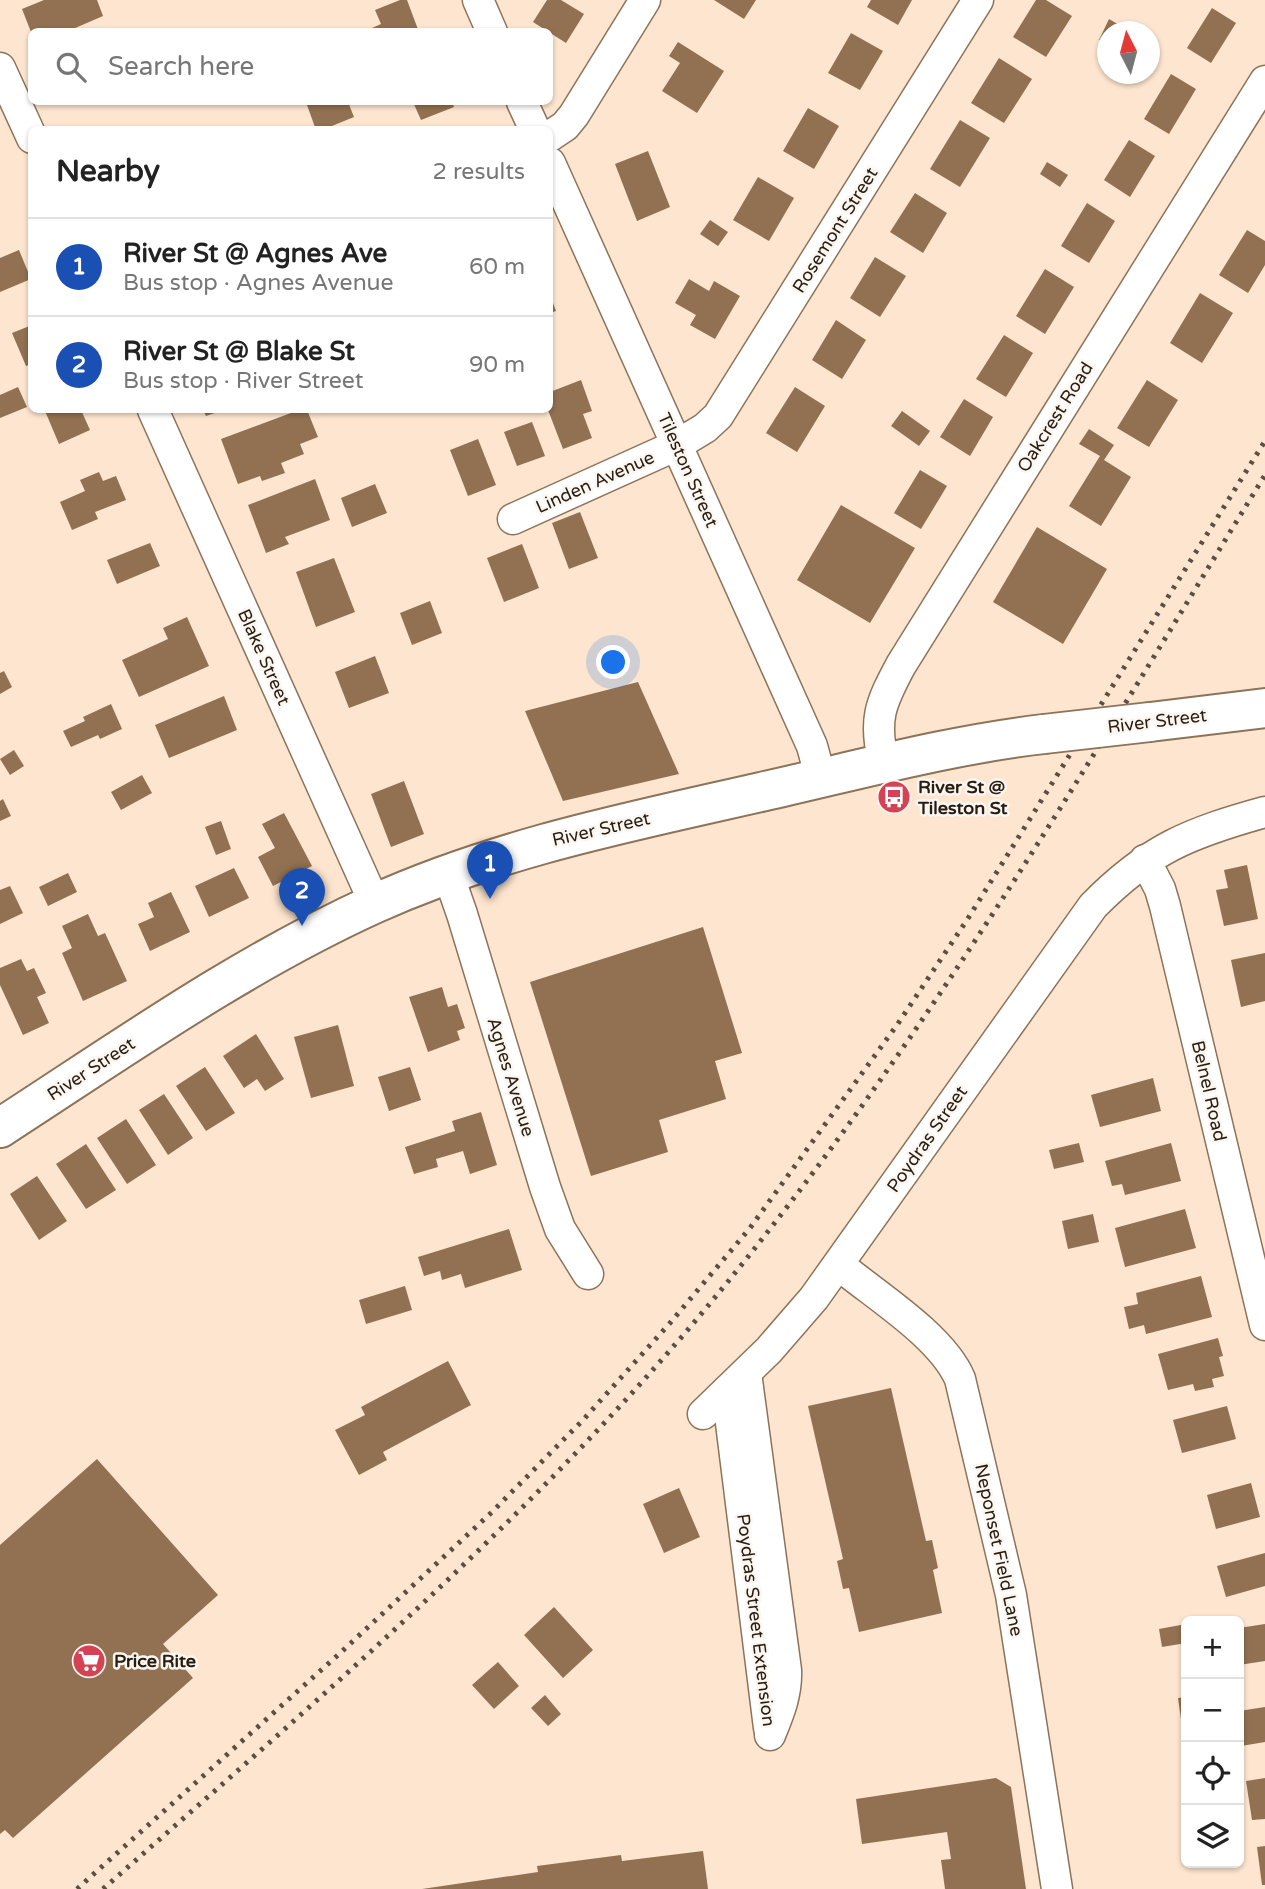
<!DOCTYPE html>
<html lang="en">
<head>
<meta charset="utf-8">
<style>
	:root { --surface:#fff; --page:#f2f2f2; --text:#222; --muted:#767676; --line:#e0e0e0; --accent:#d34353 }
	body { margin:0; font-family:"Varela Round",sans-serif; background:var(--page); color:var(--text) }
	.controls { position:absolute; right:21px; bottom:21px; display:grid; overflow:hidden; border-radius:10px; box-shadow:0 2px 5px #0004 }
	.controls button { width:63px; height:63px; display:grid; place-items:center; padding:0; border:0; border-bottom:2px solid var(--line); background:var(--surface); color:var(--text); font:35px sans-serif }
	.compass { position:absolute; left:1097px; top:21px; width:63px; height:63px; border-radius:50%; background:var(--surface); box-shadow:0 2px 5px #0004; rotate:354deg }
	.you { position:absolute; left:614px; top:663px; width:24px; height:24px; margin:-18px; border:5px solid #fff; border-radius:50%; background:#1a73e8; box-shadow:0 0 0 10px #1a73e833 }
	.badge { display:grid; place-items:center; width:46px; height:46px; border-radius:50%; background:var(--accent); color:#fff; font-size:23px; font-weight:700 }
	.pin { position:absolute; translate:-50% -58px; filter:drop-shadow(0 2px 4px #0008) }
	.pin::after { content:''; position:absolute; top:37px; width:24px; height:21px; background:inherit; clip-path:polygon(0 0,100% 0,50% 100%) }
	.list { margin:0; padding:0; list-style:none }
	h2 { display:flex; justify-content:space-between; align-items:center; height:91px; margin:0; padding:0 28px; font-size:30px }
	h2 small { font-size:23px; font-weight:400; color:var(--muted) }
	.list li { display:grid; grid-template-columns:46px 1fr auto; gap:21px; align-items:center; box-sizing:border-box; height:98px; padding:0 28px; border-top:2px solid var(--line) }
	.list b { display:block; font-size:26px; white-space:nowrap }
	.list p { margin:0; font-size:23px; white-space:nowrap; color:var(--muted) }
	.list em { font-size:23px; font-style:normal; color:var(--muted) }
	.icon { flex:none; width:38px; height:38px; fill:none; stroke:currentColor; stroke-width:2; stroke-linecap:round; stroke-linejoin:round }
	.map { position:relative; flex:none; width:1265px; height:1889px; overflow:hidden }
	.search { position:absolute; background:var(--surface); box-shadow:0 2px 5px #0004; left:28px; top:28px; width:525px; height:77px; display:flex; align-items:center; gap:18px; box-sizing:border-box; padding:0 24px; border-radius:10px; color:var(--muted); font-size:26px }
	.panel { position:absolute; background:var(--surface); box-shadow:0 2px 5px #0004; left:28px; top:126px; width:525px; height:287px; border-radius:10px }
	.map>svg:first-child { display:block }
	.building { fill:#917151 }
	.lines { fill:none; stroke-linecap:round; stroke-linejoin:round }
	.street-casing { stroke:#8d735a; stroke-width:33 }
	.secondary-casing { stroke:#8d735a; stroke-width:42 }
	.street { stroke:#fff; stroke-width:30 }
	.secondary { stroke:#fff; stroke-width:38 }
	.rail { stroke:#5d4e41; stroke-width:5; stroke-dasharray:3.5 7; stroke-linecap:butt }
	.secondary-bridge-casing { stroke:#8d735a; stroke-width:42; stroke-linecap:butt }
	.secondary-bridge { stroke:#fff; stroke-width:38 }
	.labels { text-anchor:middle; stroke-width:5; stroke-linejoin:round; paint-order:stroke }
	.street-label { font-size:18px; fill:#281d13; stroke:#fcf6f0 }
	.poi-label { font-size:18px; font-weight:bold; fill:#281d13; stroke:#fcf6f0; text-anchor:start }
</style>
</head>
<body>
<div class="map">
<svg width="1265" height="1889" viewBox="0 0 1265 1889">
	<rect width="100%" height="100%" fill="#fde5cf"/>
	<!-- building -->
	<g class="building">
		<path d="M44,0H97L103,16L66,32H31L22,9Z"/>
		<path d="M400,0H407L419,32H363L381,24L375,10Z"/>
		<path d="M547,0H561L584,14L566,43L533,22Z"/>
		<path d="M714,0H756L744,19Z"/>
		<path d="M871,0H912L898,25L867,7Z"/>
		<path d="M1036,0H1046L1072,16L1046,57L1013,37Z"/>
		<path d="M1212,8L1236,23L1211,63L1187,48Z"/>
		<path d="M1109,19L1121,26L1118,32H1108V45L1099,40Z"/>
		<path d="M851,33L883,51L860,90L828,73Z"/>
		<path d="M678,42L724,71L697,113L662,91L680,63L669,56Z"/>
		<path d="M999,58L1032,79L1004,123L971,103Z"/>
		<path d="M1171,74L1196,89L1169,134L1144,119Z"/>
		<path d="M315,102H348L354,117L322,130H316L307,105Z"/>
		<path d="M413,102H452L454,107L421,120Z"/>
		<path d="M808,108L839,126L814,169L783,151Z"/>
		<path d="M960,120L990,138L960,187L930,169Z"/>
		<path d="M1129,140L1155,156L1130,197L1104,180Z"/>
		<path d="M648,151L670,207L637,221L615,164Z"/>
		<path d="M1047,162L1068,175L1060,187L1040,174Z"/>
		<path d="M758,177L794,198L769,241L733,220Z"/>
		<path d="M915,193L947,213L923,253L890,232Z"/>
		<path d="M1087,203L1115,221L1089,263L1061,246Z"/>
		<path d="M710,220L728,232L718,246L700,234Z"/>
		<path d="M1247,230L1265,241V265L1248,293L1219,275Z"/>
		<path d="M19,250L31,279L0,292V258Z"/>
		<path d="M875,257L906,276L880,317L850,298Z"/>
		<path d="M1045,269L1074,287L1045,334L1016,316Z"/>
		<path d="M689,279L709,291L714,281L740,296L715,339L690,325L696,315L675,303Z"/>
		<path d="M1200,293L1233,313L1202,363L1170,343Z"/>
		<path d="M550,295L556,311L550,313Z"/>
		<path d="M836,320L866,340L842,379L812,360Z"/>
		<path d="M32,325V364L26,366L12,333Z"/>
		<path d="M1004,335L1033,353L1006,397L976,379Z"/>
		<path d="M581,380L592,411L583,414L592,438L563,449L548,410L550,392Z"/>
		<path d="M1147,380L1178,400L1149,447L1117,428Z"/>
		<path d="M18,387L27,407L0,418V395Z"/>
		<path d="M795,387L825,406L797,452L766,433Z"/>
		<path d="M964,399L993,417L970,456L940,437Z"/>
		<path d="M48,410H81L90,430L59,444L45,411Z"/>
		<path d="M203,410H223L206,416Z"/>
		<path d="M299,410H307L318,437L300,444L304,454L281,463L285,473L262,481L260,476L238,484L221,439Z"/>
		<path d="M902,411L930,431L919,446L891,426Z"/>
		<path d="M532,422L545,456L517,466L504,432Z"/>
		<path d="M1089,429L1114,445L1104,460L1131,477L1101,526L1069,506L1100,456L1079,444Z"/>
		<path d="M478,439L496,485L468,496L450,450Z"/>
		<path d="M920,470L947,486L921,529L894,513Z"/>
		<path d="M99,472L103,481L116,476L126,500L95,512L98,519L72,530L60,502L85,491L80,480Z"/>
		<path d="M315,479L330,520L285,537L289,544L266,553L248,505Z"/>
		<path d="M375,484L387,513L352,527L341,498Z"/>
		<path d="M841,505L915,548L870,623L797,580Z"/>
		<path d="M580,512L598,558L569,569L552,523Z"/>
		<path d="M1037,527L1107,569L1063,644L993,602Z"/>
		<path d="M150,543L160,566L117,584L107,560Z"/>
		<path d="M522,544L539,588L504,602L487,558Z"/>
		<path d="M334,558L355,612L316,627L296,572Z"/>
		<path d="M430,601L442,633L412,645L400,613Z"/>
		<path d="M187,617L209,666L139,697L122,660L168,639L163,628Z"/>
		<path d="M375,656L389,693L349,708L335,672Z"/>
		<path d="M4,671L12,687L0,694V673Z"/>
		<path d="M638,682L679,774L563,801L525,711Z"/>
		<path d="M224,696L237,730L169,758L155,725Z"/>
		<path d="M111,704L122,729L100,739L98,735L71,747L63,731L85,721L83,717Z"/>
		<path d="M14,750L24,766L10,775L0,759Z"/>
		<path d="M142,775L152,793L121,810L111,792Z"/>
		<path d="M404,781L424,834L391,847L371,794Z"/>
		<path d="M3,799L11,816L0,821V801Z"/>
		<path d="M284,813L312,866L273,886L258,857L275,848L262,824Z"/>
		<path d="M221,821L231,849L216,855L205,827Z"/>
		<path d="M1247,865L1258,919L1224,926L1216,890L1228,888L1224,870Z"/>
		<path d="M234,868L249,898L209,917L195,886Z"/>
		<path d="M68,873L77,892L48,906L39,887Z"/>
		<path d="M10,886L23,913L0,924V890Z"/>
		<path d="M171,892L190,932L150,951L138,924L154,917L148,903Z"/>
		<path d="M88,914L98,936L105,933L127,981L83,1001L62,953L72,948L62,926Z"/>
		<path d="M703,927L742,1053L715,1061L726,1099L659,1120L668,1152L591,1176L530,982Z"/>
		<path d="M1265,953V1001L1241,1007L1231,960Z"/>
		<path d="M21,959L27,971L34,968L46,993L37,997L49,1023L23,1035L0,985V968Z"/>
		<path d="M442,987L448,1007L457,1004L465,1028L457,1031L460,1040L428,1052L409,997Z"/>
		<path d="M338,1025L354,1086L311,1098L294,1037Z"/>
		<path d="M256,1034L284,1079L265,1091L257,1079L244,1088L223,1056Z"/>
		<path d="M205,1067L235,1113L206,1131L176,1086Z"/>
		<path d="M410,1067L421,1100L389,1111L378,1077Z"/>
		<path d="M1153,1078L1161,1111L1100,1127L1091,1095Z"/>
		<path d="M164,1094L193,1138L168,1155L139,1110Z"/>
		<path d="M481,1112L497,1165L470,1174L463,1151L436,1159L438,1167L414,1174L405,1147L455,1131L452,1121Z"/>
		<path d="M126,1119L156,1165L127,1184L97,1138Z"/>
		<path d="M1079,1143L1084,1162L1054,1169L1049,1150Z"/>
		<path d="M1171,1143L1181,1181L1125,1195L1122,1184L1112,1186L1105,1161Z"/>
		<path d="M86,1144L116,1190L86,1209L56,1164Z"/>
		<path d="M37,1176L67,1221L39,1240L10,1194Z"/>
		<path d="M1185,1209L1196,1248L1125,1267L1115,1228Z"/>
		<path d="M1093,1214L1099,1242L1068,1249L1062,1221Z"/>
		<path d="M509,1229L522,1270L465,1288L461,1274L442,1280L440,1271L424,1276L418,1257Z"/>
		<path d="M1201,1276L1212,1317L1146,1334L1144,1325L1129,1329L1124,1307L1138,1304L1136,1293Z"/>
		<path d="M405,1286L412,1310L366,1324L359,1300Z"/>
		<path d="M1218,1338L1223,1356L1219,1357L1224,1376L1212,1379L1214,1387L1195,1391L1193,1384L1168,1390L1158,1354Z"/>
		<path d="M448,1361L471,1405L383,1452L387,1460L359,1475L335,1430L365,1415L361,1407Z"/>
		<path d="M891,1388L926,1541L932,1540L938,1568L933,1570L942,1613L859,1632L849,1588L843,1589L837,1561L843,1559L808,1406Z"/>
		<path d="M1227,1406L1236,1439L1182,1453L1173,1420Z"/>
		<path d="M97,1459L218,1595L163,1644L193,1678L13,1838L5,1830L0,1834V1545Z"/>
		<path d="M1251,1483L1260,1517L1216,1529L1207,1495Z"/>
		<path d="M679,1488L700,1537L664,1553L643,1504Z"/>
		<path d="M1265,1553V1586L1226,1597L1217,1566Z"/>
		<path d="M554,1607L593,1650L563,1678L524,1635Z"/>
		<path d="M1186,1624V1643L1162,1647L1159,1629Z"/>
		<path d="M1265,1624V1661L1239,1665V1628Z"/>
		<path d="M498,1662L519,1686L494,1709L472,1685Z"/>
		<path d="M545,1695L561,1714L548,1726L531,1708Z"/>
		<path d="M1186,1697V1719H1181L1178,1698Z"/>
		<path d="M1265,1707V1742L1241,1746L1239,1711Z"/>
		<path d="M996,1778L1011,1787L1026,1889H945L941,1860L951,1859L947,1832L862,1844L856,1799Z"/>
		<path d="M1265,1778V1819L1252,1820L1246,1781Z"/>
		<path d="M1265,1846V1885H1262L1257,1847Z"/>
		<path d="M703,1851L708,1889H422L538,1872L537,1866L621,1855L622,1861Z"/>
	</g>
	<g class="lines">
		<defs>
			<g id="street">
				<path d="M478,0L492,32"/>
				<path d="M0,68L32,138"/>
				<path d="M522,102L535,130"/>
				<path d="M550,136L565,126L574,115L645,0"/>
				<path d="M550,163L812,746L821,779"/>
				<path d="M153,410L375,904"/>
				<path d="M513,519L677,445L705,428L718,416L978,0"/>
				<path d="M884,764C873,720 880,704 901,665L1265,81"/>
				<path d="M1145,860L1160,889L1165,906L1265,1325"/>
				<path d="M448,874L462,914L545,1187L560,1229L588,1274"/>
				<path d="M839,1265C875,1295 942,1336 960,1379L1011,1595L1057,1889"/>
				<path d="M746,1373L786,1670C787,1694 779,1713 770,1735"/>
				<path d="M727,1391L769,1728"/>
				<path d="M703,1414L769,1350L814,1298L1093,906C1149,849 1189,833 1265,812"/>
			</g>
			<g id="secondary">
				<path d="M1150,722L1265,708"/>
				<path d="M0,1128C122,1049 242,964 374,904C498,848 629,822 761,792C855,771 948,745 1044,734"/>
			</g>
		</defs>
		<!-- street casing -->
		<use href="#street" class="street-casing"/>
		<!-- secondary casing -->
		<use href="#secondary" class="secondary-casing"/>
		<!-- street -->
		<use href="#street" class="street"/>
		<!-- secondary -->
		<use href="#secondary" class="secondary"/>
		<!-- rail -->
		<g class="rail">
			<path d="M77,1889L338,1655L492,1512L583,1420L670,1323L750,1228L897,1025L967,920L1265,441"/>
			<path d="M103,1889C304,1712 511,1536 685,1333C909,1071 1085,768 1265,475"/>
		</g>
		<defs>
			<path id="secondary-bridge" d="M1044,734L1150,722"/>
		</defs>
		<!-- secondary-bridge casing -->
		<use href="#secondary-bridge" class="secondary-bridge-casing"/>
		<!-- secondary-bridge -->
		<use href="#secondary-bridge" class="secondary-bridge"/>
	</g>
	<!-- icons -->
	<defs>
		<symbol id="bus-disc" viewBox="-11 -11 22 22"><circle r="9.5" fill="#d34353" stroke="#fcf6f0"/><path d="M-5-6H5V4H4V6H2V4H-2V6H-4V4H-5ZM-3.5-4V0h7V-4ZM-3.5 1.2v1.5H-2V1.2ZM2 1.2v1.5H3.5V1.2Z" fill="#fff"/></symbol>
		<symbol id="supermarket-disc" viewBox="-11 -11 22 22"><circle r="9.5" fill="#d34353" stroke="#fcf6f0"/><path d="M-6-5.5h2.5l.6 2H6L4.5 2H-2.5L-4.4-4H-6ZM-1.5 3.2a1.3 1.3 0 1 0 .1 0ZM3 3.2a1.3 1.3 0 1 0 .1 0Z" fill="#fff"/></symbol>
	</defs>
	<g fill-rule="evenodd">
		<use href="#bus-disc" x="875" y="778" width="38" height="38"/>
		<use href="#supermarket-disc" x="70" y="1642" width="38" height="38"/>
	</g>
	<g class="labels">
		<!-- street labels -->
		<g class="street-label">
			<text transform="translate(835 230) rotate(-58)" y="6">Rosemont Street</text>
			<text transform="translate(1055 417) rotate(-58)" y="6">Oakcrest Road</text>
			<text transform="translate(688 470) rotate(66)" y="6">Tileston Street</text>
			<text transform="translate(595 482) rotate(-24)" y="6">Linden Avenue</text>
			<text transform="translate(264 657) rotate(66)" y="6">Blake Street</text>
			<text transform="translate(1157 721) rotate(-7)" y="6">River Street</text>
			<text transform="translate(601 829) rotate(-13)" y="6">River Street</text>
			<text transform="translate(91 1069) rotate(-33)" y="6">River Street</text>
			<text transform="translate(511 1077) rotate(73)" y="6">Agnes Avenue</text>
			<text transform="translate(1209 1091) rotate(77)" y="6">Belnel Road</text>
			<text transform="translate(927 1139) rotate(-55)" y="6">Poydras Street</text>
			<text transform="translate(999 1550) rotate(78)" y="6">Neponset Field Lane</text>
			<text transform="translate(756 1620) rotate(83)" y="6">Poydras Street Extension</text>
		</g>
		<!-- poi labels -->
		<g class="poi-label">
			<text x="918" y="793">River St @<tspan x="918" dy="21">Tileston St</tspan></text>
			<text x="114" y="1667">Price Rite</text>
		</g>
	</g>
</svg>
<div class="controls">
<button>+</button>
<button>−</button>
<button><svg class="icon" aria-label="locate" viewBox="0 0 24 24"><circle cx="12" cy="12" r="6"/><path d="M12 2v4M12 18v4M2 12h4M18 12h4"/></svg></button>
<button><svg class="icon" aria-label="layers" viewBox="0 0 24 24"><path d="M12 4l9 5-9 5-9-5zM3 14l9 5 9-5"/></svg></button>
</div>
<svg class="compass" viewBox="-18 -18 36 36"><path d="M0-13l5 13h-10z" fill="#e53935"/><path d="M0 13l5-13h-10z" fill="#767676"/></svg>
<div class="you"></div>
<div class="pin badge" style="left:490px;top:899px;background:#1a4fb4">1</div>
<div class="pin badge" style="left:302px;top:926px;background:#1a4fb4">2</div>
<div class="search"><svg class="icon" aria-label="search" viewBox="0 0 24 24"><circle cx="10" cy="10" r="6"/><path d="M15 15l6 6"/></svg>Search here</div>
<section class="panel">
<h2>Nearby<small>2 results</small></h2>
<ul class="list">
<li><span class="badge" style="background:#1a4fb4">1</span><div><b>River St @ Agnes Ave</b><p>Bus stop · Agnes Avenue</p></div><em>60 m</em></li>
<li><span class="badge" style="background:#1a4fb4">2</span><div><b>River St @ Blake St</b><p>Bus stop · River Street</p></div><em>90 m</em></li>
</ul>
</section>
</div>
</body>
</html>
